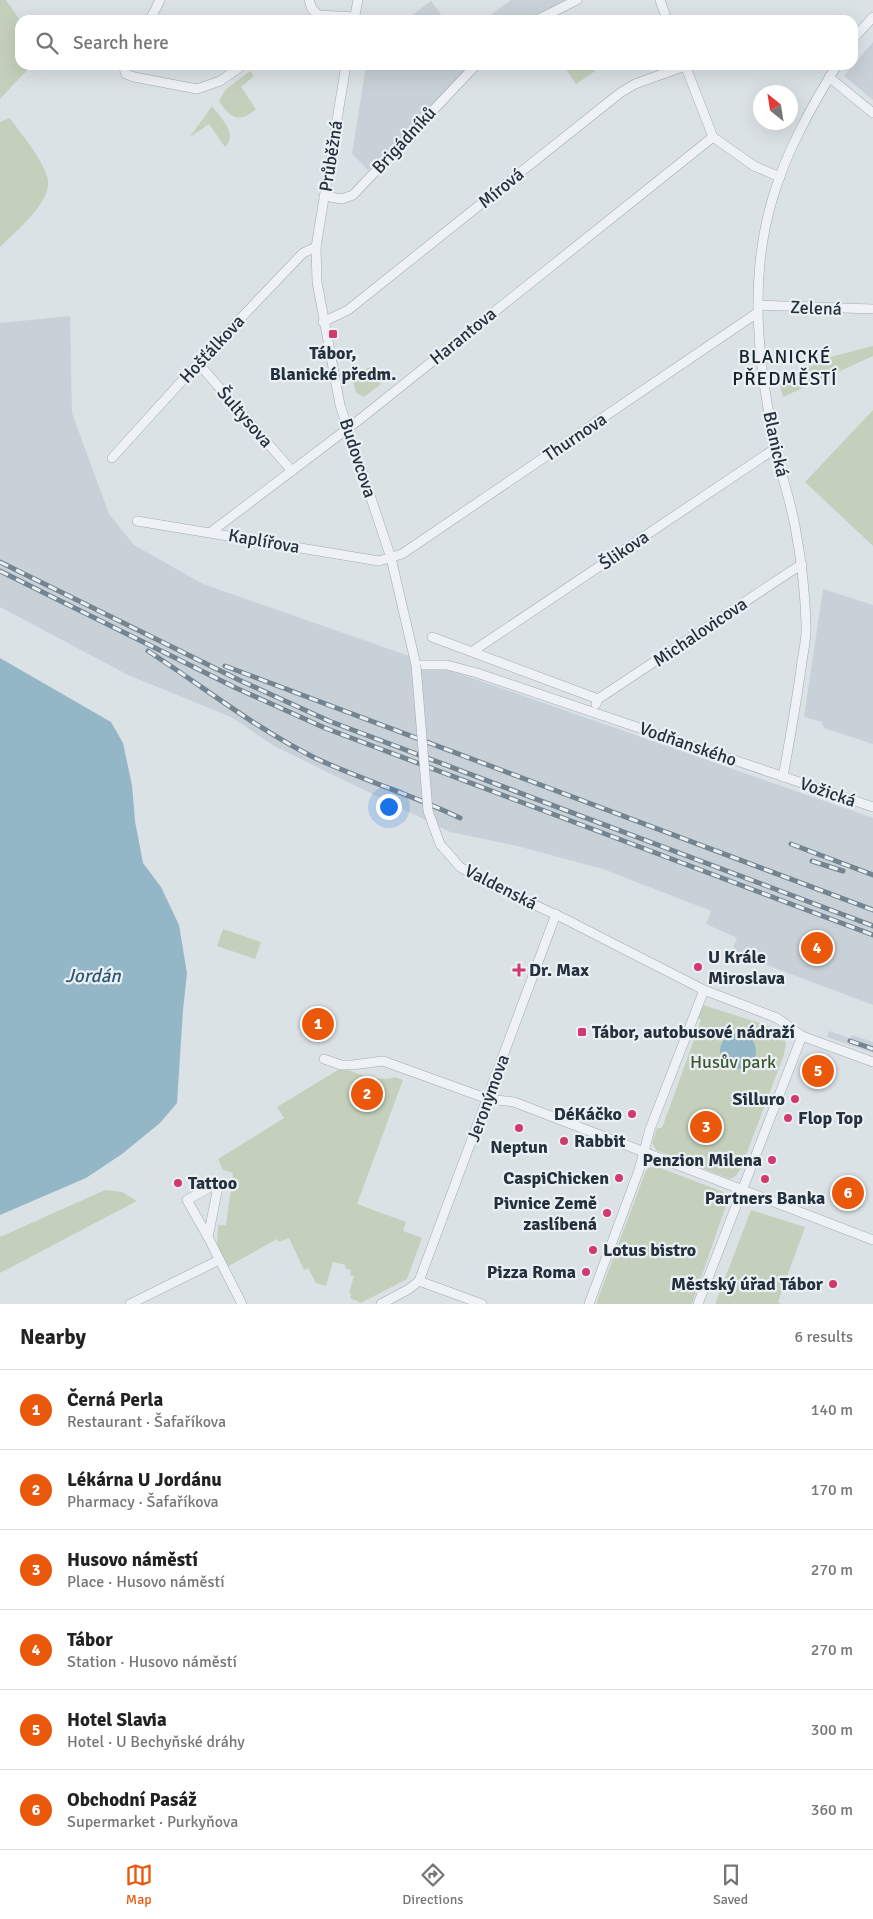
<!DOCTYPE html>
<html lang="en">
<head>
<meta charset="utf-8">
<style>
	:root { --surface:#fff; --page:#f6f6f6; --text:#222; --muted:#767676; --line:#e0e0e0; --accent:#ea580c }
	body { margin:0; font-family:Signika,sans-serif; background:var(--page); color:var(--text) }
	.compass { position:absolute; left:753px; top:85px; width:45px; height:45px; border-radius:50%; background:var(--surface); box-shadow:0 5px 20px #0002; rotate:330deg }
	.you { position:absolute; left:388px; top:806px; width:18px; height:18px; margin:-12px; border:4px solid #fff; border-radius:50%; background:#1a73e8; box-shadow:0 0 0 8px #1a73e833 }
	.badge { display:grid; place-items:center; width:32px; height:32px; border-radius:50%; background:var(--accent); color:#fff; font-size:16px; font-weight:700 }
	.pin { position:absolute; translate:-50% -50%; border:2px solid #fff; box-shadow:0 1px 5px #0006 }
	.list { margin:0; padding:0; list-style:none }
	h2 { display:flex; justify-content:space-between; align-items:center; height:65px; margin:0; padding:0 20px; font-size:21px }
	h2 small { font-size:16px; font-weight:400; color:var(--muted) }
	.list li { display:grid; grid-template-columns:32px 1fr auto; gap:15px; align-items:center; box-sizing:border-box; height:80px; padding:0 20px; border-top:1px solid var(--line) }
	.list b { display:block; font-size:19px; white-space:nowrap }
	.list p { margin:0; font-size:16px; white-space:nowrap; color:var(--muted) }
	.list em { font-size:16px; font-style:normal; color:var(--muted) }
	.icon { flex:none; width:28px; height:28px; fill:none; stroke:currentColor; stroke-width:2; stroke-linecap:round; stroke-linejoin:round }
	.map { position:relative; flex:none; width:873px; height:1304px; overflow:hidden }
	.search { position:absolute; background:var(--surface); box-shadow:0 5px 20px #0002; left:15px; right:15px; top:15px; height:55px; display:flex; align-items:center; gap:12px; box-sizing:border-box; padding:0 18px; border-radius:15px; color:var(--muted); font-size:19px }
	.sheet { height:545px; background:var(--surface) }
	nav { display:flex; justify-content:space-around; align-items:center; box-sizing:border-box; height:70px; border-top:1px solid var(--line); background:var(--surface); font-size:14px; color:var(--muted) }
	nav a { display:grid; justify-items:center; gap:2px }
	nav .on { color:var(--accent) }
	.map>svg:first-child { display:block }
	.built { fill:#c9d1d8 }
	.green { fill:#c5d0bc }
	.water { fill:#94b7c8 }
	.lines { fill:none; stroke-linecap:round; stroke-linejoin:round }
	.minor-casing { stroke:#a1aab0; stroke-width:10 }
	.minor { stroke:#eef1f5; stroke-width:9 }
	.rail-casing { stroke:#748490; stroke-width:5 }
	.rail { stroke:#eaf0f4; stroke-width:3; stroke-dasharray:9; stroke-linecap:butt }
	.minor-bridge-casing { stroke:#a1aab0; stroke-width:10; stroke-linecap:butt }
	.minor-bridge { stroke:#eef1f5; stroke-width:9 }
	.poi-dot { fill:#d2396d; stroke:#eaf0f4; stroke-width:2 }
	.labels { text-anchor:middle; stroke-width:4.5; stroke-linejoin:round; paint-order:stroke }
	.street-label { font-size:18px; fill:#25323d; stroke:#eaf0f4 }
	.poi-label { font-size:18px; font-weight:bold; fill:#25323d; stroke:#eaf0f4; text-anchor:start }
	.park-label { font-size:18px; fill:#405932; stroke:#eaf0f4 }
	.neighbourhood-label { font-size:19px; letter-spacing:1px; fill:#17232d; stroke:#eaf0f4 }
	.water-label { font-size:19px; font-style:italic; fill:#2e5971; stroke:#eaf0f4 }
</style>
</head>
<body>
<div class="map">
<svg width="873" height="1304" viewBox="0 0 873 1304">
	<rect width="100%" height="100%" fill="#dbe2e6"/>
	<!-- built -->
	<g class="built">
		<path d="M511,0H569L526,20H484Z"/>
		<path d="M431,1L445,20H406Z"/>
		<path d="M873,42V100L844,76Z"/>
		<path d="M366,65H478L368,170L352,154Z"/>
		<path d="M70,316L72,413L109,514L134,545L203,584L873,818V1005L732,952L737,938L706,924L711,911L603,869L517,846L450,832L274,746L231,717L128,675L0,607V323Z"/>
		<path d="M823,589L873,605V744L824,728L822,722L804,717Z"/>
		<path d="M829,1031L850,1038L852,1035L873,1042V1053L827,1037Z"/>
	</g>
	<!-- green -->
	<g class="green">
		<path d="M0,0H6L20,20V65H32L0,99Z"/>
		<path d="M563,65H604L576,84Z"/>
		<path d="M250,71L254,76L241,87L256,109C239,124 230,118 219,101L225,90Z"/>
		<path d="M212,106C220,117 239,134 225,147L209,124L190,137Z"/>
		<path d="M10,118C22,136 43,158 48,180C52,202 14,233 0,247V122Z"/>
		<path d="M873,346V356L783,397L779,382L830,357Z"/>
		<path d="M371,367L381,384L364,397L356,393L351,374Z"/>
		<path d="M873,410V546L805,482Z"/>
		<path d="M223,929L261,942L255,959L217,946Z"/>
		<path d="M703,1005L778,1029L786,1043L784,1055L741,1168L736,1176L730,1179L656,1150L652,1143L657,1128H662L701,1020L697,1018Z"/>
		<path d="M341,1068C358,1073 379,1083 395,1077L403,1080L357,1204L406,1222L403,1231L422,1238L407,1279L361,1303L350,1298L351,1293H349L354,1276L350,1275L351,1270L345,1268L346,1265L333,1262L326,1286L316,1283L308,1268L304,1270L289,1238L279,1242L277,1239L227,1267L217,1247L218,1225H226L233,1173L223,1170L218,1159L284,1118L277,1107Z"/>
		<path d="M655,1166L721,1191L729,1197L692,1304H596L645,1173L648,1168Z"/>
		<path d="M105,1190L122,1192L137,1201L0,1273V1237Z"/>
		<path d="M751,1210L805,1227L778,1302L781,1304H715Z"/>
	</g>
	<!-- water -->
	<g class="water">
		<path d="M0,658L111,722L123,743L132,785L135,821L143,863L161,887L179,925L187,973L183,1010L177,1103L160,1123L122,1154L86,1178L0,1215Z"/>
		<circle cx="738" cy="1051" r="18"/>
	</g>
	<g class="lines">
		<defs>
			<g id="minor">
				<path d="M309,0L312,9L318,15L355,17"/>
				<path d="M660,0L667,20"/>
				<path d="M150,20L160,0"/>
				<path d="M354,20L358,0"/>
				<path d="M537,20L577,0"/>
				<path d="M853,39L873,17"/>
				<path d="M123,65L126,74L134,77L197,89L220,81L243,65"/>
				<path d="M346,65L316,247L317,282L340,405L391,558L416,665H447L477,673L873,807"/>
				<path d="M685,65L713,137L754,166L780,177"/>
				<path d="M829,77L873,113"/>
				<path d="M324,196L342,199L353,195L476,65"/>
				<path d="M758,305L873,309"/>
				<path d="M323,322L348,310L620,93L635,84L685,66"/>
				<path d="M198,363L292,471"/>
				<path d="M112,458L198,363L303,253L316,247"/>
				<path d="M137,521L379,561L402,554L757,313"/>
				<path d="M211,532L359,420L713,137"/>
				<path d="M432,637L598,699L596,704"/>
				<path d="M473,651L776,448"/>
				<path d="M598,699L802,564"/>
				<path d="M783,777C790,738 797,700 802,661C804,649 807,636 806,623C805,591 801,558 795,526C790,500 781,474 776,449C758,367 748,278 773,197C787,150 811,107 837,65"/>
				<path d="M440,844L460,867L485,882L563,918L704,990L777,1018L802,1036L873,1062"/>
				<path d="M324,1059L341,1065H352L383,1061L488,1099L514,1102L873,1240"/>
				<path d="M212,1186H215L217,1192L208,1237L187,1200Z"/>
				<path d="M208,1237L242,1304"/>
				<path d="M419,1281L482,1304"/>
				<path d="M130,1304L219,1260"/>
				<path d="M381,1304L409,1289L419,1281L556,914"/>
				<path d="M589,1304L639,1170L650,1129L704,990"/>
				<path d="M698,1304L802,1036"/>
			</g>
		</defs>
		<!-- minor casing -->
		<use href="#minor" class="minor-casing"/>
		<!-- minor -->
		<use href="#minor" class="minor"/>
		<defs>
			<g id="rail">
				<path d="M0,562L239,680L329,721L873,926"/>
				<path d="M0,571L236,688L325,728L873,935"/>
				<path d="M148,651C204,687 255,728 315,758C362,780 413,795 460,818"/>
				<path d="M225,666L873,910"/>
				<path d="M791,844L873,875"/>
				<path d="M812,861L843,871"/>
				<path d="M850,1041L873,1049"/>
			</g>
		</defs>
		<!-- rail casing -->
		<use href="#rail" class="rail-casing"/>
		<!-- rail -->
		<use href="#rail" class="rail"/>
		<defs>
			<path id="minor-bridge" d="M416,665L428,811L440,844"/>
		</defs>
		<!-- minor-bridge casing -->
		<use href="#minor-bridge" class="minor-bridge-casing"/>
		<!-- minor-bridge -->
		<use href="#minor-bridge" class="minor-bridge"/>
	</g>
	<!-- markers -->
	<g class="poi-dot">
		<rect x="328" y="329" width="10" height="10" rx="2.5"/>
		<circle cx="698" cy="967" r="5"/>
		<path d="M516.5 962.5h5v5h5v5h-5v5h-5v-5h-5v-5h5z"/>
		<rect x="577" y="1027" width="10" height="10" rx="2.5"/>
		<circle cx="795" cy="1099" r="5"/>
		<circle cx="632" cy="1114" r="5"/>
		<circle cx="788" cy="1118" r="5"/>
		<circle cx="519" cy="1128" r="5"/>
		<circle cx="564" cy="1141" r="5"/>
		<circle cx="772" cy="1160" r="5"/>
		<circle cx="619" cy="1178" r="5"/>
		<circle cx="765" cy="1179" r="5"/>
		<circle cx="178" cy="1183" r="5"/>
		<circle cx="607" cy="1213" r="5"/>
		<circle cx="593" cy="1250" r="5"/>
		<circle cx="586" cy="1272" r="5"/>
		<circle cx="833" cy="1284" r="5"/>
	</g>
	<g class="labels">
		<!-- street labels -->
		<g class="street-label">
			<text transform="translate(404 140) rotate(-47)" y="6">Brigádníků</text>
			<text transform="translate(331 156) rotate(-81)" y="6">Průběžná</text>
			<text transform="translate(501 188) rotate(-39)" y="6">Mírová</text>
			<text transform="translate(816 308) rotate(2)" y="6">Zelená</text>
			<text transform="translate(463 336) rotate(-39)" y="6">Harantova</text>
			<text transform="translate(212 349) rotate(-47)" y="6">Hošťálkova</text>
			<text transform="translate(245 417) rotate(49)" y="6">Šultysova</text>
			<text transform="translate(575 437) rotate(-34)" y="6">Thurnova</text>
			<text transform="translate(776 444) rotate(78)" y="6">Blanická</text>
			<text transform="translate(358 458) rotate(72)" y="6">Budovcova</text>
			<text transform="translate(264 541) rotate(10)" y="6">Kaplířova</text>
			<text transform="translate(624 550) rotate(-34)" y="6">Šlikova</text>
			<text transform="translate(700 632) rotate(-34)" y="6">Michalovicova</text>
			<text transform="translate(688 744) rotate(19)" y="6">Vodňanského</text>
			<text transform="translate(828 792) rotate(19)" y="6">Vožická</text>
			<text transform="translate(501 887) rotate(27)" y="6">Valdenská</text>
			<text transform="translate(488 1098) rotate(-70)" y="6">Jeronýmova</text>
		</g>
		<!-- poi labels -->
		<g class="poi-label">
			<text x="333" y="359" text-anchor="middle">Tábor,<tspan x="333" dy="21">Blanické předm.</tspan></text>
			<text x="708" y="963">U Krále<tspan x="708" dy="21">Miroslava</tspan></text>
			<text x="529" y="976">Dr. Max</text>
			<text x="592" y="1038">Tábor, autobusové nádraží</text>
			<text x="785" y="1105" text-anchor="end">Silluro</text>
			<text x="622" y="1120" text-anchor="end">DéKáčko</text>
			<text x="798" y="1124">Flop Top</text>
			<text x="574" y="1147">Rabbit</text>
			<text x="519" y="1153" text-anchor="middle">Neptun</text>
			<text x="762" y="1166" text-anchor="end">Penzion Milena</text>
			<text x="609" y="1184" text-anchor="end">CaspiChicken</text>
			<text x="188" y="1189">Tattoo</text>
			<text x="765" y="1204" text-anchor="middle">Partners Banka</text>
			<text x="597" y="1209" text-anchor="end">Pivnice Země<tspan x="597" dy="21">zaslíbená</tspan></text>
			<text x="603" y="1256">Lotus bistro</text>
			<text x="576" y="1278" text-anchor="end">Pizza Roma</text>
			<text x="823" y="1290" text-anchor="end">Městský úřad Tábor</text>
		</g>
		<!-- park labels -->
		<g class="park-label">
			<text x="733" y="1068">Husův park</text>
		</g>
		<!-- neighbourhood labels -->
		<g class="neighbourhood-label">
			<text x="785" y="363">BLANICKÉ<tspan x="785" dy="22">PŘEDMĚSTÍ</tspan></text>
		</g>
		<!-- water labels -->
		<g class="water-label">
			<text x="93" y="982">Jordán</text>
		</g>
	</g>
</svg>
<svg class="compass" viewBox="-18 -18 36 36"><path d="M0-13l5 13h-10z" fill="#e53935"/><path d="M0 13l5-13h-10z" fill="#767676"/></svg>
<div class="you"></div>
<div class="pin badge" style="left:318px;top:1024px">1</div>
<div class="pin badge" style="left:367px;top:1094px">2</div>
<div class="pin badge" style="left:706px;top:1127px">3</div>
<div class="pin badge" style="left:817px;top:948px">4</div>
<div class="pin badge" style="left:818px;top:1071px">5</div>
<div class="pin badge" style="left:848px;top:1193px">6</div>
<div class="search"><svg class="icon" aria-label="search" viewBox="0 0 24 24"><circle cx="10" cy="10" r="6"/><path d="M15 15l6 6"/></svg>Search here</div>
</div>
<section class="sheet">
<h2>Nearby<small>6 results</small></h2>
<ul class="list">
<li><span class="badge">1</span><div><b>Černá Perla</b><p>Restaurant · Šafaříkova</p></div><em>140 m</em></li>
<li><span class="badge">2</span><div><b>Lékárna U Jordánu</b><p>Pharmacy · Šafaříkova</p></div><em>170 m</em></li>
<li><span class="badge">3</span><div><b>Husovo náměstí</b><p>Place · Husovo náměstí</p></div><em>270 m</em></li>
<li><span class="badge">4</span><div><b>Tábor</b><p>Station · Husovo náměstí</p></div><em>270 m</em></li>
<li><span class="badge">5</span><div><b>Hotel Slavia</b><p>Hotel · U Bechyňské dráhy</p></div><em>300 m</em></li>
<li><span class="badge">6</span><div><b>Obchodní Pasáž</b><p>Supermarket · Purkyňova</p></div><em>360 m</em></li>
</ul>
</section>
<nav>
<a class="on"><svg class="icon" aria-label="map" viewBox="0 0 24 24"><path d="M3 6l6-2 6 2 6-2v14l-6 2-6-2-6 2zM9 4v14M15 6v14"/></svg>Map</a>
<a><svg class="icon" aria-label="directions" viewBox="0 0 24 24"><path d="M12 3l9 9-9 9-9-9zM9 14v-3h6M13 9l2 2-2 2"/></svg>Directions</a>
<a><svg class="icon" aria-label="saved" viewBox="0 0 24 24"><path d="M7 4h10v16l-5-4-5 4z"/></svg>Saved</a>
</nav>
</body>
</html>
